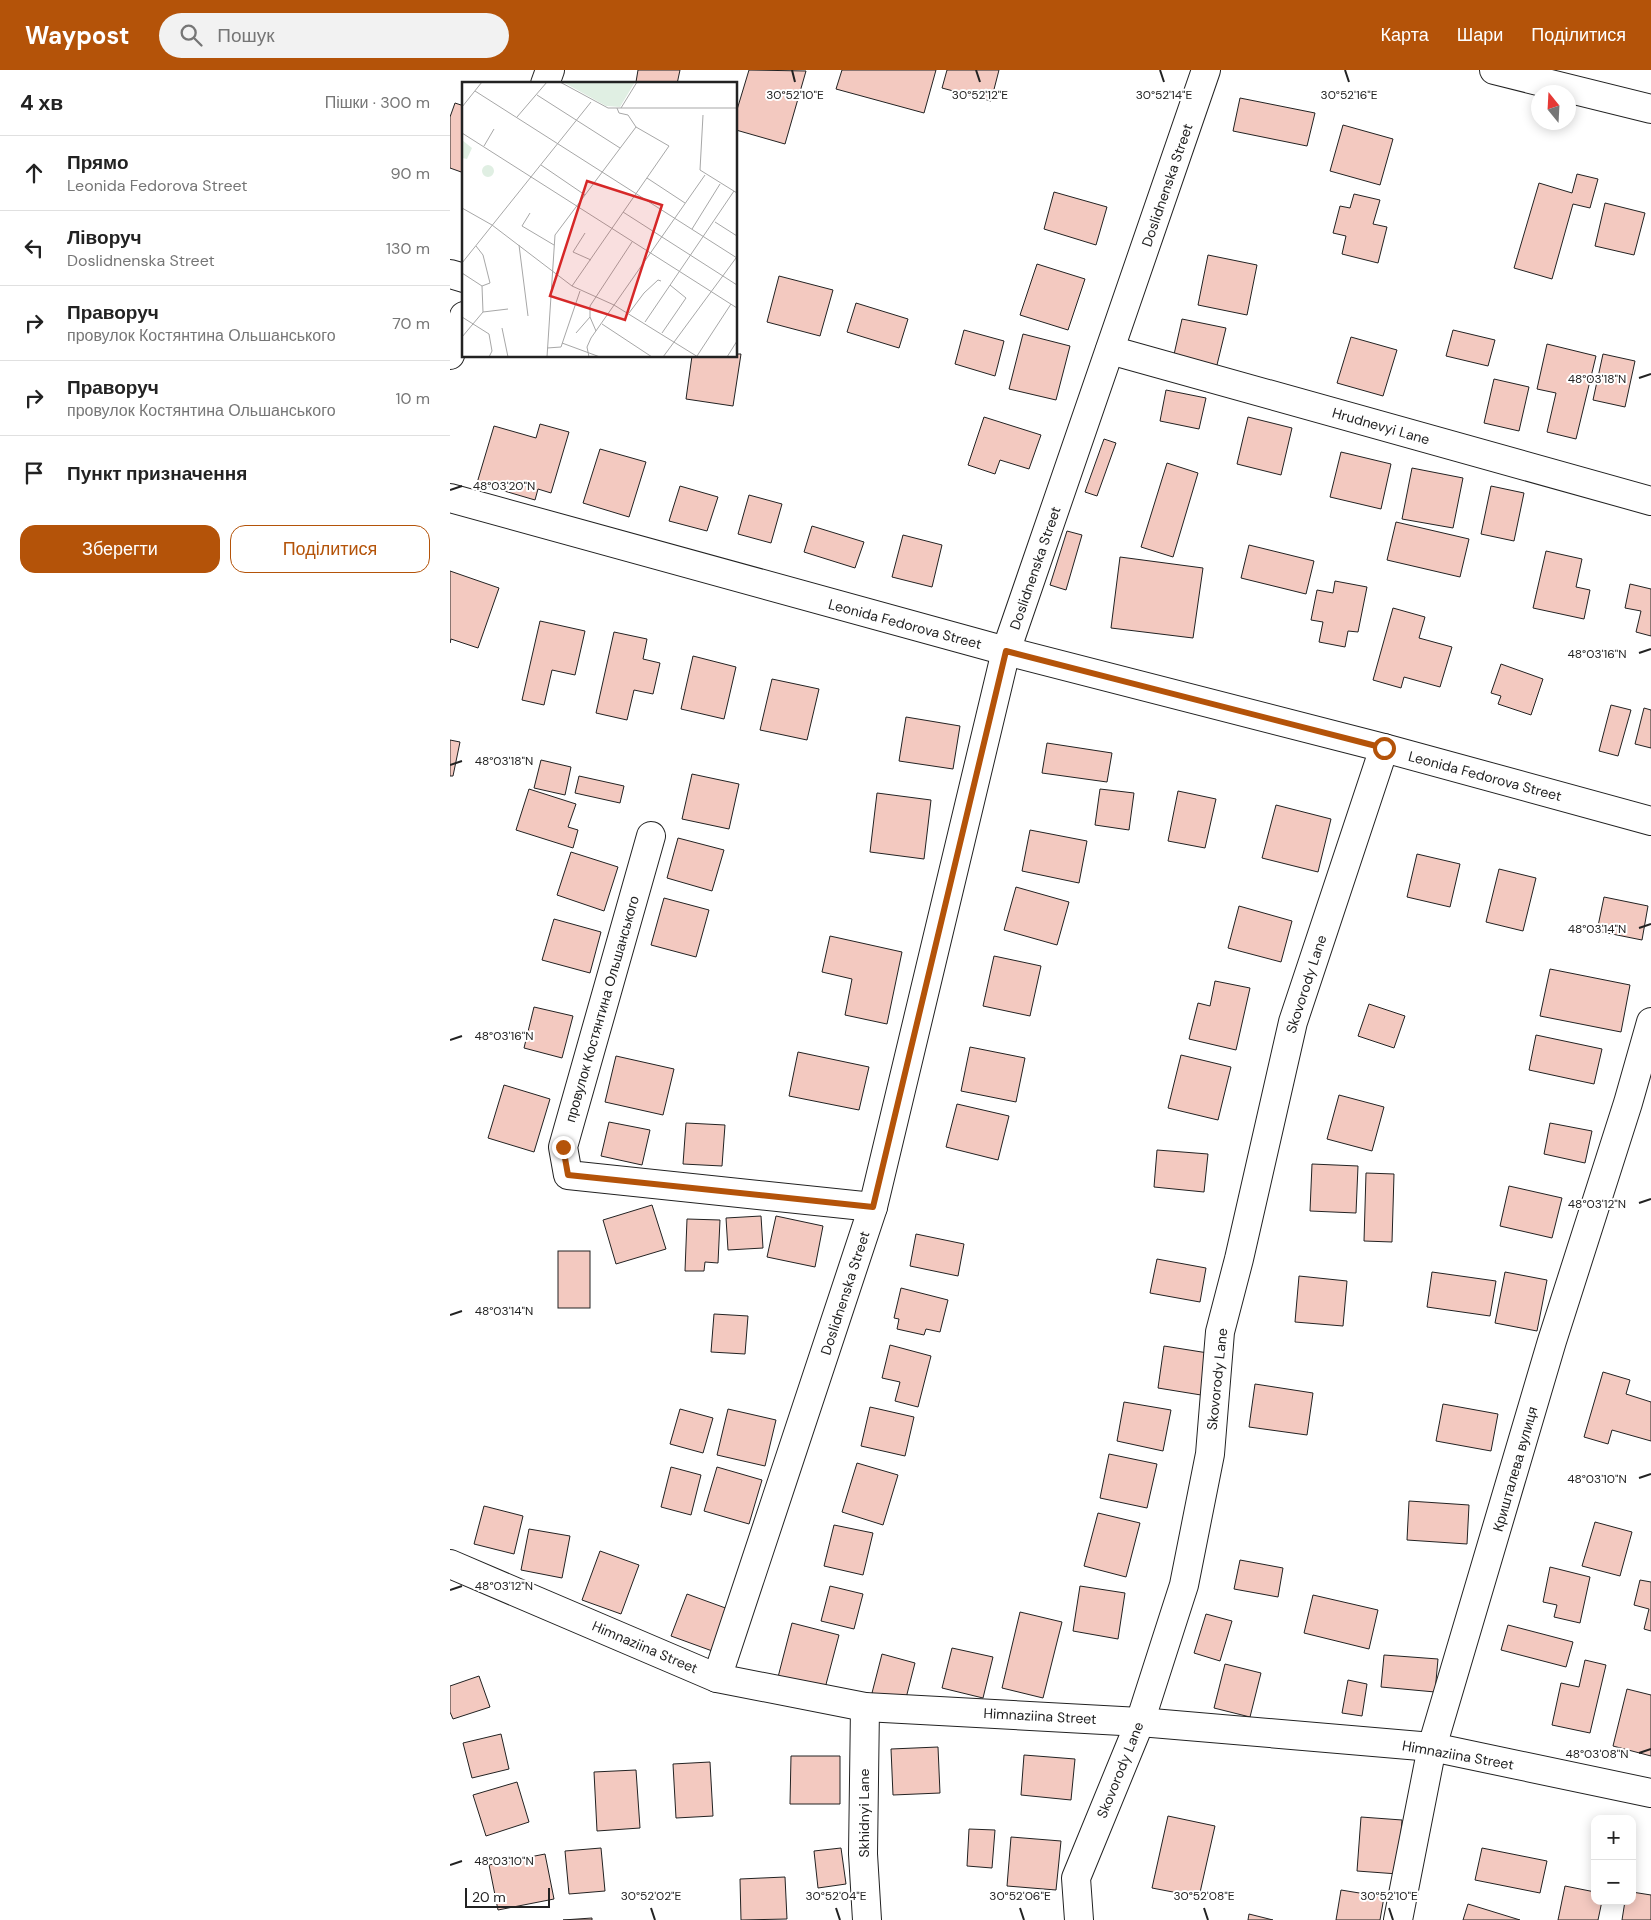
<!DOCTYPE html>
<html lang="uk">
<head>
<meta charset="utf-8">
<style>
	:root { --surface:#fff; --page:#f2f2f2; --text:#222; --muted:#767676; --line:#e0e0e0; --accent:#b45309 }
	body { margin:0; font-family:"DM Sans",sans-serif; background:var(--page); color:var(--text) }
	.controls { position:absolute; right:15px; bottom:15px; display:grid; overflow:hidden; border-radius:10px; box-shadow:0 2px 12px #0003 }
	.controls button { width:45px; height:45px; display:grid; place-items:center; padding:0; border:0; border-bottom:1px solid var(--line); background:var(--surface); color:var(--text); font:25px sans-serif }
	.compass { position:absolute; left:1081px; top:15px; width:45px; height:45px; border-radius:50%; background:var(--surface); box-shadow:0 2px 12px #0003; rotate:342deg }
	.scale { position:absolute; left:15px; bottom:12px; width:85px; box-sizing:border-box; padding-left:5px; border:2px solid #222; border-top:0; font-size:14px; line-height:18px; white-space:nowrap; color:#222; -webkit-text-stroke:4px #fff; paint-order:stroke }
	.stop { position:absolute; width:15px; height:15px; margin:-11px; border:4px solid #b45309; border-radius:50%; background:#fff }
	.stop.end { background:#b45309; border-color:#fff; box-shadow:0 1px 5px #0008 }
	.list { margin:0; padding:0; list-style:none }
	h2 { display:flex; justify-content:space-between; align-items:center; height:65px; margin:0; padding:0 20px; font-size:21px }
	h2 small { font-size:16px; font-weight:400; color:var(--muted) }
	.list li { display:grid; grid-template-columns:32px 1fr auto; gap:15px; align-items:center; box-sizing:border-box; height:75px; padding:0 20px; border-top:1px solid var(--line) }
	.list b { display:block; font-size:19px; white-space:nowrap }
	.list p { margin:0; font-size:16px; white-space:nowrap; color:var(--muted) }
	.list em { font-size:16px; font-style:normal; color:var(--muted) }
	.actions { display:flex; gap:10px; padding:15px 20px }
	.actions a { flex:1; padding:11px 0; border:1px solid var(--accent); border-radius:15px; text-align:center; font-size:18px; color:var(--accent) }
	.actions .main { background:var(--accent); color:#fff }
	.icon { flex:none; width:28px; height:28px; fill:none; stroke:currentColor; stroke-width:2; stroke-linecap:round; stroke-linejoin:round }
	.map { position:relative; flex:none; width:1201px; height:1850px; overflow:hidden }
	header { display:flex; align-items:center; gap:30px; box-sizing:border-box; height:70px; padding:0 25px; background:var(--accent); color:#fff }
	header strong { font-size:24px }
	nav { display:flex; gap:28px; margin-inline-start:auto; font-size:18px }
	.search { width:350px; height:45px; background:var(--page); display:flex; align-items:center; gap:12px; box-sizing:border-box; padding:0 18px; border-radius:28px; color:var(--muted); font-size:19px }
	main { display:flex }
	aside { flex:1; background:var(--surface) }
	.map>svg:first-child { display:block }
	.building { fill:#f3c9c0; stroke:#222 }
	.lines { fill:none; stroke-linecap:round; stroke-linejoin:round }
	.minor-casing { stroke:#222; stroke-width:30 }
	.minor { stroke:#fff; stroke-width:28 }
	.route { stroke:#b45309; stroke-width:6 }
	.ticks { fill:none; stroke:#222; stroke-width:2 }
	.labels { text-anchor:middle; stroke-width:4; stroke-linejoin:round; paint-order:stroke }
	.street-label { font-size:14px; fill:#222; stroke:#fff }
	.inset-road { fill:none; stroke:#a7a7a7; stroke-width:1 }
	.view { fill:#d62828; fill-opacity:0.15; stroke:#d62828; stroke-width:2.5 }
	.inset-edge { fill:none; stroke:#222; stroke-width:2.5 }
	.ticks-label { font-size:12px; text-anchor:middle; fill:#222; stroke:#fff; stroke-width:4; stroke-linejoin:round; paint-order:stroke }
</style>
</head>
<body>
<header>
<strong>Waypost</strong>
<div class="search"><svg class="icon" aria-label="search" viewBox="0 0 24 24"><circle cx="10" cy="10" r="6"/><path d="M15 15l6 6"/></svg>Пошук</div>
<nav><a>Карта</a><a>Шари</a><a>Поділитися</a></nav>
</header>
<main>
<aside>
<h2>4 хв<small>Пішки · 300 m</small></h2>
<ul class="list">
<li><svg class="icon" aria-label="ahead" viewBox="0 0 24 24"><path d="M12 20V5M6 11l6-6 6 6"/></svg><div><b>Прямо</b><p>Leonida Fedorova Street</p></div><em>90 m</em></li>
<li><svg class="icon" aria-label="left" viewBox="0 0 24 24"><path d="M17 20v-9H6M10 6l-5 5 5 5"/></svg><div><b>Ліворуч</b><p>Doslidnenska Street</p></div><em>130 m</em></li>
<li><svg class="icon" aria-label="right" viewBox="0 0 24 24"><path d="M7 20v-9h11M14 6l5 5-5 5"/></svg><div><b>Праворуч</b><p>провулок Костянтина Ольшанського</p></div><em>70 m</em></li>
<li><svg class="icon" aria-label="right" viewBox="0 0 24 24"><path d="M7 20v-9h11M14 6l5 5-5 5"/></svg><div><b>Праворуч</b><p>провулок Костянтина Ольшанського</p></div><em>10 m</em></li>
<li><svg class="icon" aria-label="arrive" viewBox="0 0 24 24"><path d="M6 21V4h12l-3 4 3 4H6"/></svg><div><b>Пункт призначення</b></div></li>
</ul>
<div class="actions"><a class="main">Зберегти</a><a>Поділитися</a></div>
</aside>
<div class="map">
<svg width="1201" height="1850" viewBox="0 0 1201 1850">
	<rect width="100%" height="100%" fill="#fff"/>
	<!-- building -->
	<g class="building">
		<path d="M188,0H230L227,14H194L186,12Z"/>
		<path d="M299,0L356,1L335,74L286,60V43Z"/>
		<path d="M392,0H486L474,43L386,19Z"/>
		<path d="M497,0H549L541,31L492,18Z"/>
		<path d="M790,28L865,43L857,76L783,61Z"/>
		<path d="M5,33L14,36V103L0,98V47Z"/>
		<path d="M893,55L943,69L930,115L880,101Z"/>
		<path d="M1127,104L1148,109L1140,138L1123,134L1102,209L1064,198L1089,113L1122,123Z"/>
		<path d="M604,122L657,137L646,175L594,159Z"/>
		<path d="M904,124L930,130L923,154L937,157L928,193L892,184L896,166L883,163L890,136L900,138Z"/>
		<path d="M1155,133L1195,143L1184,185L1145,176Z"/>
		<path d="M758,185L807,195L797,245L748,235Z"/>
		<path d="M587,194L635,209L618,260L570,245Z"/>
		<path d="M329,206L383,220L370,266L317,252Z"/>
		<path d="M406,233L458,249L449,278L397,262Z"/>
		<path d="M732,249L776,258L766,299L723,289Z"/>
		<path d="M514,260L554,271L545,306L505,294Z"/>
		<path d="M1003,260L1045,270L1038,296L996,286Z"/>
		<path d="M573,264L620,276L606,330L559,319Z"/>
		<path d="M901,267L947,280L933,326L887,313Z"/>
		<path d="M1097,274L1146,286L1126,369L1097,362L1106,323L1087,319Z"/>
		<path d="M286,284H291L283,336L236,329L242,286H286Z"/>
		<path d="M1153,284L1185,291L1175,337L1143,330Z"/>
		<path d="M1044,309L1079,317L1069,361L1034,353Z"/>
		<path d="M716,320L756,328L749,359L710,351Z"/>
		<path d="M534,347L591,365L579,399L550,390L545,404L518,395Z"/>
		<path d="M798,347L842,358L831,405L787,394Z"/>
		<path d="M90,354L119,362L101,423L88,419L85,430L27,413L44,356L86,368Z"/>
		<path d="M654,369L666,373L647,426L635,422Z"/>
		<path d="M150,379L196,392L179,447L133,433Z"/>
		<path d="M891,382L941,394L931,439L880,427Z"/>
		<path d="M717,393L748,403L723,487L691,477Z"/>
		<path d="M962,398L1013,408L1003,458L952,449Z"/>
		<path d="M230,416L268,427L257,461L219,451Z"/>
		<path d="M1041,416L1074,423L1064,471L1031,464Z"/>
		<path d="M299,425L332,434L321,473L288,464Z"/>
		<path d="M946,452L1019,469L1010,507L937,490Z"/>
		<path d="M362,456L414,472L405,498L354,482Z"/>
		<path d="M617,461L632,465L616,520L600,515Z"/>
		<path d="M453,465L492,475L482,517L442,507Z"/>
		<path d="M799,475L864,491L856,524L791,508Z"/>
		<path d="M1096,481L1132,489L1126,517L1140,520L1134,549L1083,538Z"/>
		<path d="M670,487L753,498L743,568L661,558Z"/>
		<path d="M0,501L49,518L28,578L1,569L0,573Z"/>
		<path d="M885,511L917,517L908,562L898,561L895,577L869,572L873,552L861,550L867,520L883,523Z"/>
		<path d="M1180,514L1201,519V566L1186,562L1191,541L1175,538Z"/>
		<path d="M943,538L975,547L969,568L1002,577L990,617L954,607L951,618L923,610Z"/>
		<path d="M90,551L135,561L125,605L102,600L94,635L72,630Z"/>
		<path d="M164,562L197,569L193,589L210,593L203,624L184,620L177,650L146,643Z"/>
		<path d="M243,586L286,597L274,649L231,639Z"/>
		<path d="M1051,594L1093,609L1081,645L1048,634L1051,626L1041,623Z"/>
		<path d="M322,609L369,619L357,670L310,660Z"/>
		<path d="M1161,635L1181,640L1168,686L1149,681Z"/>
		<path d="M1194,638L1201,640V678L1185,674Z"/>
		<path d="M456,647L510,656L503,699L449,691Z"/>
		<path d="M0,670L10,672L3,706H0Z"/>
		<path d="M597,673L662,683L657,712L592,703Z"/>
		<path d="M91,690L121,697L115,725L84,718Z"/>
		<path d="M242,704L289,714L279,759L232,749Z"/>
		<path d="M129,706L174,716L170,733L125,723Z"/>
		<path d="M79,719L126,734L118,757L128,760L123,778L66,760Z"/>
		<path d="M650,719L684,723L679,760L645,755Z"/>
		<path d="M728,721L766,729L755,778L718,771Z"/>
		<path d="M427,723L481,730L474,789L420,782Z"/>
		<path d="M826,735L881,749L868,802L812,788Z"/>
		<path d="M580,760L637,771L629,813L572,801Z"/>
		<path d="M228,768L274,780L262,821L217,808Z"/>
		<path d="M121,782L168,797L154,841L107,825Z"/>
		<path d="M967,784L1010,794L1000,837L957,827Z"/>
		<path d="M1049,799L1086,808L1073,861L1036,852Z"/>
		<path d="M566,817L619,832L607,875L554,860Z"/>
		<path d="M1154,827L1198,836L1192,870L1147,861Z"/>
		<path d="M214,828L259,840L246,887L201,875Z"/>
		<path d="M789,836L842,851L831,892L778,878Z"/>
		<path d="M104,849L151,862L140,903L92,890Z"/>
		<path d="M380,866L452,882L437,954L395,945L402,909L372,902Z"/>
		<path d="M544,886L591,896L580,946L533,936Z"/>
		<path d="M1100,899L1180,915L1171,962L1090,946Z"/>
		<path d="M765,911L800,918L786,980L739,969L748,933L760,936Z"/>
		<path d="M919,934L955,946L944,978L908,966Z"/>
		<path d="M84,937L123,946L112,988L74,978Z"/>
		<path d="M1086,965L1152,979L1144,1014L1079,1000Z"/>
		<path d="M520,977L575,988L566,1032L511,1021Z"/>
		<path d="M348,982L419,997L409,1040L339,1026Z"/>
		<path d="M731,985L781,997L768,1050L718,1038Z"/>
		<path d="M166,986L224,999L213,1045L155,1032Z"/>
		<path d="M54,1015L100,1029L84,1082L38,1068Z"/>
		<path d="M889,1025L934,1037L922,1081L877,1069Z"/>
		<path d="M507,1034L559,1046L548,1090L496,1077Z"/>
		<path d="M159,1052L200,1060L192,1095L151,1086Z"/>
		<path d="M236,1053L275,1055L272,1096L233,1094Z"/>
		<path d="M1100,1053L1142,1061L1135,1093L1094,1084Z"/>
		<path d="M707,1080L758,1084L754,1122L704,1117Z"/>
		<path d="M862,1094L908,1096L906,1143L860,1141Z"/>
		<path d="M916,1103L944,1104L942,1172L914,1171Z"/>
		<path d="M1059,1116L1112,1128L1102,1168L1050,1156Z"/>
		<path d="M202,1135L216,1179L166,1194L153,1150Z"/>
		<path d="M311,1146L313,1178L278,1180L276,1148Z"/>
		<path d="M326,1146L373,1156L365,1197L317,1187Z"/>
		<path d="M237,1149L270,1150L268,1193L255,1192L254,1201H235Z"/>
		<path d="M466,1164L514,1174L508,1206L460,1196Z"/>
		<rect x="108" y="1181" width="32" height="57"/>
		<path d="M707,1189L756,1198L750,1232L700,1223Z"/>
		<path d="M982,1202L1046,1211L1040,1246L977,1237Z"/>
		<path d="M1055,1202L1097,1210L1087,1261L1045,1253Z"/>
		<path d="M849,1206L897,1211L893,1256L845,1252Z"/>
		<path d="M451,1218L498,1230L490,1262L476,1259L474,1265L447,1259L449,1249L444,1248Z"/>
		<path d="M264,1244L298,1246L295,1284L261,1282Z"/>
		<path d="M440,1275L481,1286L468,1337L445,1331L450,1312L432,1308Z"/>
		<path d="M714,1276L758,1283L751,1325L708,1318Z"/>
		<path d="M1153,1302L1180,1310L1176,1324L1201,1332V1371L1162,1360L1158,1374L1134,1367Z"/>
		<path d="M805,1314L863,1323L857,1365L799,1357Z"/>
		<path d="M674,1332L721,1340L713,1381L667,1371Z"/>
		<path d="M993,1334L1048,1344L1041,1381L986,1371Z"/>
		<path d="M420,1337L464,1347L455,1386L411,1376Z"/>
		<path d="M230,1339L263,1348L253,1383L220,1374Z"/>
		<path d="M278,1339L326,1350L315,1396L267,1385Z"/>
		<path d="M659,1384L707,1394L697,1438L650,1428Z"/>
		<path d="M407,1393L448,1405L433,1455L392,1442Z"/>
		<path d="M221,1397L251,1405L241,1445L211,1437Z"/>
		<path d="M267,1397L312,1410L299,1454L254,1441Z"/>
		<path d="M959,1431L1019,1435L1017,1474L957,1470Z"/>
		<path d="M34,1436L73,1446L64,1484L24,1474Z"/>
		<path d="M648,1443L690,1453L676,1507L634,1496Z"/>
		<path d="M1145,1452L1182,1462L1170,1506L1132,1496Z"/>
		<path d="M384,1455L423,1463L413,1505L374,1496Z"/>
		<path d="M79,1459L120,1466L112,1508L71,1500Z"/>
		<path d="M150,1481L189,1495L171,1544L132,1530Z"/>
		<path d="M790,1490L833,1498L828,1527L784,1519Z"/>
		<path d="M1100,1497L1140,1507L1130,1553L1104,1547L1107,1535L1093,1532Z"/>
		<path d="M1190,1510L1201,1512V1561L1194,1559L1199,1539L1184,1535Z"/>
		<path d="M380,1516L413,1524L404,1559L371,1551Z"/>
		<path d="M630,1516L675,1523L668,1569L623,1561Z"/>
		<path d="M237,1524L281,1540L265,1582L221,1566Z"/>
		<path d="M863,1525L928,1540L919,1579L854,1563Z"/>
		<path d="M570,1542L612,1552L593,1628L552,1618Z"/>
		<path d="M756,1544L782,1551L770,1591L744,1583Z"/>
		<path d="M342,1553L389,1565L374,1622L327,1611Z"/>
		<path d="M1058,1555L1123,1572L1116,1597L1051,1580Z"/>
		<path d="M502,1578L543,1587L533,1628L492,1618Z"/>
		<path d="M432,1584L465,1593L455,1632L422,1623Z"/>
		<path d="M934,1585L988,1589L985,1622L931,1617Z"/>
		<path d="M1135,1590L1156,1595L1140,1663L1102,1655L1111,1613L1129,1617Z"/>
		<path d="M775,1594L811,1603L800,1647L764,1638Z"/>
		<path d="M29,1606L40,1637L3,1649L0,1642V1616Z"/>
		<path d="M898,1610L917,1614L912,1646L892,1643Z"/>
		<path d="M1177,1619L1201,1625V1686L1163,1676Z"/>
		<path d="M51,1664L59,1699L22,1708L13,1673Z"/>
		<path d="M488,1677L490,1723L443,1725L441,1679Z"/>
		<path d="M574,1685L625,1689L621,1730L571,1725Z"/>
		<path d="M341,1686H390V1734H340Z"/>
		<path d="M260,1692L263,1746L226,1748L223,1694Z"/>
		<path d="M186,1700L190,1758L147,1761L144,1702Z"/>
		<path d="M67,1712L79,1752L36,1766L23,1725Z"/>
		<path d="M718,1746L765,1756L749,1827L702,1818Z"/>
		<path d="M911,1747L952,1750L948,1804L907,1801Z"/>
		<path d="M519,1759L545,1760L542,1798L517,1796Z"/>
		<path d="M561,1767L611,1771L606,1820L557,1816Z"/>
		<path d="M151,1778L155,1821L119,1824L115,1781Z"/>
		<path d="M391,1778L396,1814L368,1818L364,1781Z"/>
		<path d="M1032,1778L1097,1791L1090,1823L1025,1810Z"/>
		<path d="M95,1784L104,1829L48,1840L39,1795Z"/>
		<path d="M335,1807L337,1849L291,1850L290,1809Z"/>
		<path d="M1115,1816L1145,1822V1831H1152L1148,1850H1108Z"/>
		<path d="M891,1820L934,1827L930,1850H886Z"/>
		<path d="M1182,1822L1201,1825V1850H1172L1175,1831H1182Z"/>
		<path d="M1018,1834L1070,1850H1013Z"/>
		<path d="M799,1844L823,1850H798Z"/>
		<path d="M142,1848V1850H113Z"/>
	</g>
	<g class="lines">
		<defs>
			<g id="minor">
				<path d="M1044,0L1201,39"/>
				<path d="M95,14L100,0"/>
				<path d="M0,204L14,208"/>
				<path d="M660,280L1201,431"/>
				<path d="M0,285L14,246"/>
				<path d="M0,428L556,581L934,678L1201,751"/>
				<path d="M201,766L113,1077L118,1105L423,1137"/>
				<path d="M0,1494L267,1608L415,1637L690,1652L982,1677L1201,1723"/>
				<path d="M267,1608L423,1137L556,581L756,0"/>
				<path d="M415,1637L413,1784L417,1850"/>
				<path d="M629,1850L626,1808L690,1652L734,1515L760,1384L770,1262L789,1189L843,952L934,678"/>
				<path d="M948,1850L982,1677L1102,1271L1178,1033L1201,952"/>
			</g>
		</defs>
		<!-- minor casing -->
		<use href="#minor" class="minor-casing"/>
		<!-- minor -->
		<use href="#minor" class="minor"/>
	</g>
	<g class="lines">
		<!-- route -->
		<path class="route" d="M113,1077L118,1105L423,1137L556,581L934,678"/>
	</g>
	<!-- ticks -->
	<path class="ticks" d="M342,0L345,12M526,0L530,12M710,0L714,12M895,0L899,12M1189,308L1201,304M0,420L12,416M1189,583L1201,579M0,695L12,691M1189,858L1201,854M0,970L12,966M1189,1133L1201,1129M0,1245L12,1241M1189,1408L1201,1404M0,1520L12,1516M1189,1683L1201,1679M0,1795L12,1791M201,1838L205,1850M386,1838L390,1850M570,1838L574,1850M754,1838L758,1850M939,1838L943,1850"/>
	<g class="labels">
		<!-- street labels -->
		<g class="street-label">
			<text transform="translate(717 115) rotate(-71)" y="5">Doslidnenska Street</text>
			<text transform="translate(931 356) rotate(16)" y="5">Hrudnevyi Lane</text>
			<text transform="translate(585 498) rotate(-71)" y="5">Doslidnenska Street</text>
			<text transform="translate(455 554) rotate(15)" y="5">Leonida Fedorova Street</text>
			<text transform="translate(1035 706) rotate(15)" y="5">Leonida Fedorova Street</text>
			<text transform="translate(856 914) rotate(-72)" y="5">Skovorody Lane</text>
			<text transform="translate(152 939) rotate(-74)" y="5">провулок Костянтина Ольшанського</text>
			<text transform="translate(395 1223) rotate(-72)" y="5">Doslidnenska Street</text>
			<text transform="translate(767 1309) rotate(-84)" y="5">Skovorody Lane</text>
			<text transform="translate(1065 1399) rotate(-74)" y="5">Кришталева вулиця</text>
			<text transform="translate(195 1577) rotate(23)" y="5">Himnaziina Street</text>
			<text transform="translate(590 1646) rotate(3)" y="5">Himnaziina Street</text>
			<text transform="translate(1008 1685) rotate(10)" y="5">Himnaziina Street</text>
			<text transform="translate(670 1700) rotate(-68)" y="5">Skovorody Lane</text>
			<text transform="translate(414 1743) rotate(-90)" y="5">Skhidnyi Lane</text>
		</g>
	</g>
	<!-- overview -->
	<g transform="translate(12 12)">
		<rect width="275" height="275" fill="#fff"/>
		<path d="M101,0H173L158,25L144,24ZM0,58L10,66L5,77L0,76ZM20 89a6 6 0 1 1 12 0a6 6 0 1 1-12 0Z" fill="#e0efe3"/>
		<path class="inset-road" d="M98,0L146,26H275M13,9L275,176M75,13L158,66M0,25L20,0M159,26L175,0M241,33L238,88L275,111M55,35L85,0M0,51L275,226M22,64L32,47M79,83L123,113M185,96L223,121M0,126L30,143L110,204L152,223L236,275M161,130L275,203M68,131L60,144L92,163M253,140L275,154M230,147L258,102M123,151L111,170L129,178M57,163L66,234M14,164L21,173L28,201L20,204M0,181L129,20M0,191L20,204M110,204L207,64L174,45L166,33L157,31L155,26M21,230L46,227M167,231L182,211L196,198L199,199M0,235L27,252L30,269L27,275M183,240L272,109M140,242L190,275M40,246L46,275M134,249L128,235V224L170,160M114,251L128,235M200,251L224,216L208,203M0,255L21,230L20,204M100,261L138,275M85,266L99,265L118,209M235,274L269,222M85,275L93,153L174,45M127,275L125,265L129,256L243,93M201,275L274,176M265,275L275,259"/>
		<path class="view" d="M125,99L200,123L163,238L88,214Z"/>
		<rect width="275" height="275" class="inset-edge"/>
	</g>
	<g class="ticks-label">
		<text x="345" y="29">30°52'10"E</text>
		<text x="530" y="29">30°52'12"E</text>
		<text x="714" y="29">30°52'14"E</text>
		<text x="899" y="29">30°52'16"E</text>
		<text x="1147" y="313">48°03'18"N</text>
		<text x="54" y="420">48°03'20"N</text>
		<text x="1147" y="588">48°03'16"N</text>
		<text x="54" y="695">48°03'18"N</text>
		<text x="1147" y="863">48°03'14"N</text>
		<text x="54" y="970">48°03'16"N</text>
		<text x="1147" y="1138">48°03'12"N</text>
		<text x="54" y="1245">48°03'14"N</text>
		<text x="1147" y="1413">48°03'10"N</text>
		<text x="54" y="1520">48°03'12"N</text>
		<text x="1147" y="1688">48°03'08"N</text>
		<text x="54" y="1795">48°03'10"N</text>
		<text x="201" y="1830">30°52'02"E</text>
		<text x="386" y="1830">30°52'04"E</text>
		<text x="570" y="1830">30°52'06"E</text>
		<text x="754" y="1830">30°52'08"E</text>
		<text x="939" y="1830">30°52'10"E</text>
	</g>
</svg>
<div class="controls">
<button>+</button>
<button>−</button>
</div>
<svg class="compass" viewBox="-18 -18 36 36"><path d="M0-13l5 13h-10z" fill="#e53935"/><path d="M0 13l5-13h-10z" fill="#767676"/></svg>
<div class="scale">20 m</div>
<div class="stop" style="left:934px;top:678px"></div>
<div class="stop end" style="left:113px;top:1077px"></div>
</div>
</main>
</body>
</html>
